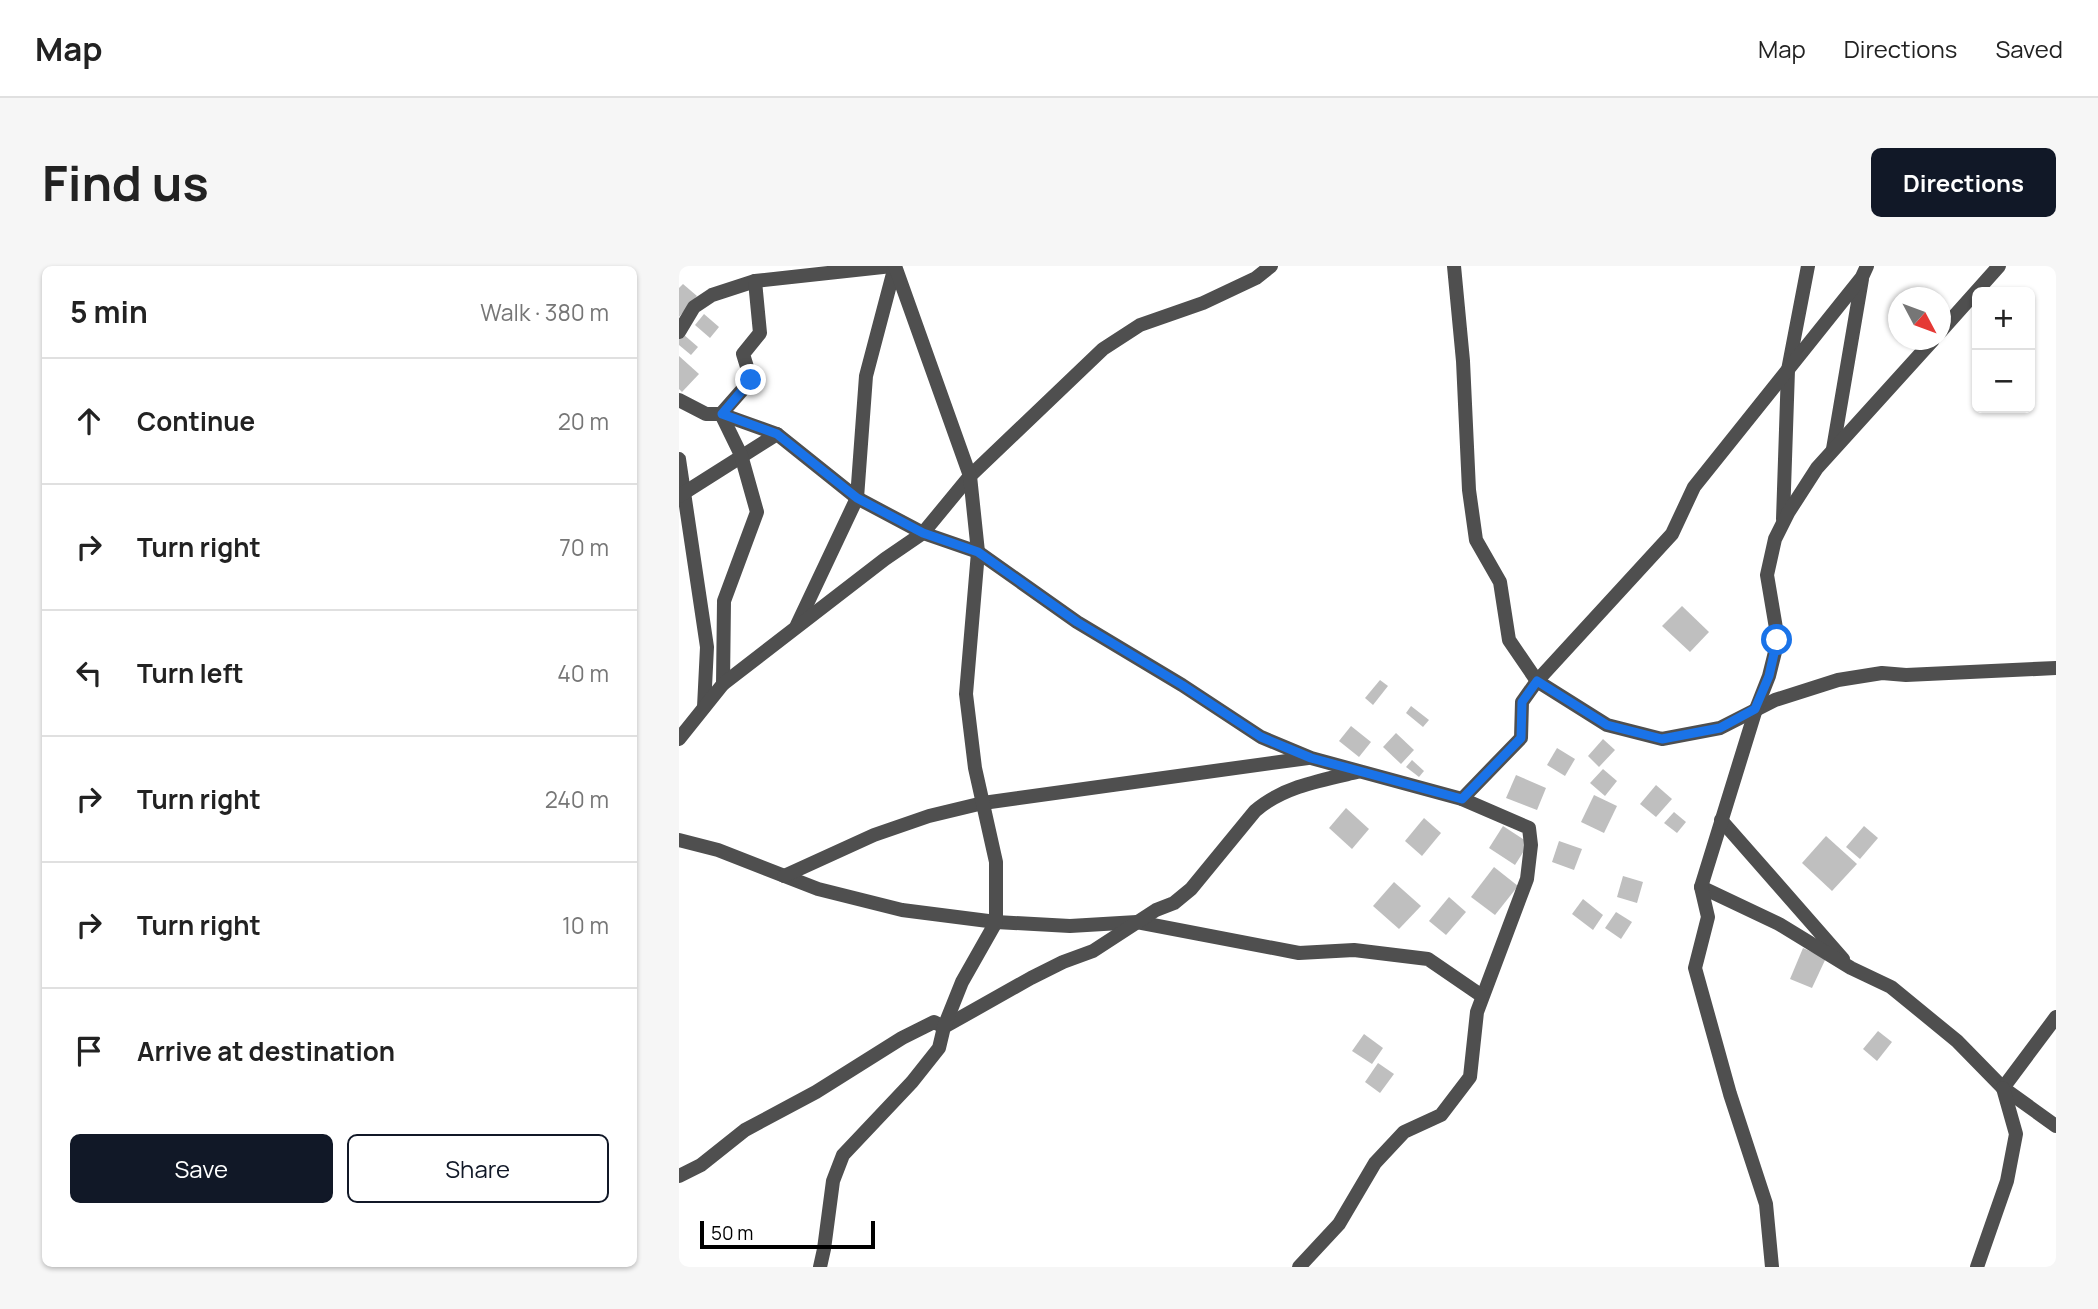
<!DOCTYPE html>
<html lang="en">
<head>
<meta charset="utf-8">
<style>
	:root { --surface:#fff; --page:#f6f6f6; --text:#222; --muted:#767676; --line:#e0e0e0; --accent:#111827 }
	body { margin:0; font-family:Manrope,sans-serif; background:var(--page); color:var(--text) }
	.controls { position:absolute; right:21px; top:21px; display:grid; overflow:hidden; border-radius:10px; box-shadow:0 2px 5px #0004 }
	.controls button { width:63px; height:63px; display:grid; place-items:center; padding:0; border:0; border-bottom:2px solid var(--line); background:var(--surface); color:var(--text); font:35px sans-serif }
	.compass { position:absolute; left:1209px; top:21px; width:63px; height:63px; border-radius:50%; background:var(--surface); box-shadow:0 2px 5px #0004; rotate:131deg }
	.scale { position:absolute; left:21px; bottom:18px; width:175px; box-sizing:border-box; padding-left:7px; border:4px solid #000; border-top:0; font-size:19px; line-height:24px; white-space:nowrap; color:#000; -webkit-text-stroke:5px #fff; paint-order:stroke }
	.stop { position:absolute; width:21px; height:21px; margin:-16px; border:5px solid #1a73e8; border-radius:50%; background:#fff }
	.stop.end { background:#1a73e8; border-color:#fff; box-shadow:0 2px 7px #0008 }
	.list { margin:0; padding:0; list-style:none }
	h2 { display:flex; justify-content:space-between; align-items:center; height:91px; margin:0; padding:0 28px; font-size:30px }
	h2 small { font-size:23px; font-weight:400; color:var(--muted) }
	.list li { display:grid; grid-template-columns:46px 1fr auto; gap:21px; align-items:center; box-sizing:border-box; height:126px; padding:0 28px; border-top:2px solid var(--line) }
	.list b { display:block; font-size:26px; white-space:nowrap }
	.list em { font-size:23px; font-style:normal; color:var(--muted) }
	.actions { display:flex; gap:14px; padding:21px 28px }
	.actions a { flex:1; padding:16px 0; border:2px solid var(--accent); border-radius:10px; text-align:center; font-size:24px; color:var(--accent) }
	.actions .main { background:var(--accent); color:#fff }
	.icon { flex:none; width:38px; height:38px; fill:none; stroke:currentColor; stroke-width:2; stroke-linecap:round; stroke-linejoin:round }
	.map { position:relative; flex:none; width:1377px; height:1001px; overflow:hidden; border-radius:10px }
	header { display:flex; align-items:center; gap:42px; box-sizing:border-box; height:98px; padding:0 35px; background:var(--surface); border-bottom:2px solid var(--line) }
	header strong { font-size:33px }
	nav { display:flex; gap:38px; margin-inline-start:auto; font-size:24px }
	.intro { display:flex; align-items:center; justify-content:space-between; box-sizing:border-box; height:168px; padding:0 42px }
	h1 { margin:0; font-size:49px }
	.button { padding:18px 32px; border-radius:10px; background:var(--accent); color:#fff; font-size:24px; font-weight:700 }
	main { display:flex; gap:42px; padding:0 42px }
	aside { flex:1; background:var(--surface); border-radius:10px; box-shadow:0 2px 5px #0004 }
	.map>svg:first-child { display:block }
	.building { fill:#bfbfbf }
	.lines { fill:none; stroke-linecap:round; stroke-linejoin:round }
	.street { stroke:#4f4f4f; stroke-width:14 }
	.route { stroke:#1a73e8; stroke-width:9 }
</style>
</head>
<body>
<header>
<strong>Map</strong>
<nav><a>Map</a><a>Directions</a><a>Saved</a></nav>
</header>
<div class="intro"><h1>Find us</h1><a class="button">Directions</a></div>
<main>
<aside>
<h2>5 min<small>Walk · 380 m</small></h2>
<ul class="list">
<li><svg class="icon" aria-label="ahead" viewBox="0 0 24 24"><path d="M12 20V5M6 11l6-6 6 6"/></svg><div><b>Continue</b></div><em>20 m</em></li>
<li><svg class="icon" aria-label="right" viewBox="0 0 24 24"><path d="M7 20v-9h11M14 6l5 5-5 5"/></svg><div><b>Turn right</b></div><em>70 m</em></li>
<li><svg class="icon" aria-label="left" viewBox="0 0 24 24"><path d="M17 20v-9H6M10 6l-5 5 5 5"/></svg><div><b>Turn left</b></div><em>40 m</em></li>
<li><svg class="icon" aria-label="right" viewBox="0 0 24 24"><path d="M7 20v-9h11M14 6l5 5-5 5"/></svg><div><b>Turn right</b></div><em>240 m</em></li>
<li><svg class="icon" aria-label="right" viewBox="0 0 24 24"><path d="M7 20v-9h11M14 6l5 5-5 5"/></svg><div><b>Turn right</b></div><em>10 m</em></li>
<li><svg class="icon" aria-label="arrive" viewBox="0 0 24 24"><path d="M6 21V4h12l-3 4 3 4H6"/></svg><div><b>Arrive at destination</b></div></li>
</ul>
<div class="actions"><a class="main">Save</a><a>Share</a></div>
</aside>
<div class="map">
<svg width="1377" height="1001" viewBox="0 0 1377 1001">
	<rect width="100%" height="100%" fill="#fff"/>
	<!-- building -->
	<g class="building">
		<path d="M4,18L18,30L0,51V22Z"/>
		<path d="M25,48L40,61L31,72L16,59Z"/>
		<path d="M4,68L19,81L12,89L0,79V73Z"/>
		<path d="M0,90L20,108L3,126L0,123Z"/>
		<path d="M1003,340L1030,366L1011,386L983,360Z"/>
		<path d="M701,414L709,420L694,439L686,432Z"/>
		<path d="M732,440L750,454L744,461L727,447Z"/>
		<path d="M672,460L692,476L680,491L660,475Z"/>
		<path d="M717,467L735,484L722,498L704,481Z"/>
		<path d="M924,473L936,484L920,501L909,490Z"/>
		<path d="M878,482L896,493L886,510L868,499Z"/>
		<path d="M733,494L745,505L740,511L727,501Z"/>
		<path d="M924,503L938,515L926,530L911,517Z"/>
		<path d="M837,509L867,522L858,544L827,532Z"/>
		<path d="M977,519L993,533L977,551L961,538Z"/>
		<path d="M915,529L938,540L925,567L902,556Z"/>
		<path d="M667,542L690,563L673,583L650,562Z"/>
		<path d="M995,546L1007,556L998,567L985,557Z"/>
		<path d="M745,552L762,567L743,590L726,575Z"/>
		<path d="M824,560L850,577L836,599L810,582Z"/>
		<path d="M1185,560L1199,572L1181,593L1167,581Z"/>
		<path d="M1147,570L1178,598L1153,625L1123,597Z"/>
		<path d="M880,575L903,583L895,604L873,596Z"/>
		<path d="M815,601L839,620L816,649L792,631Z"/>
		<path d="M944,610L964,616L958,637L938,631Z"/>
		<path d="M715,616L742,640L720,663L694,640Z"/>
		<path d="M770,631L787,646L767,669L750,655Z"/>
		<path d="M904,633L924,649L914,664L893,648Z"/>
		<path d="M937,646L953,656L942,673L926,662Z"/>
		<path d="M1124,682L1147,692L1133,722L1111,713Z"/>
		<path d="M1199,765L1213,776L1198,795L1184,783Z"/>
		<path d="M685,768L704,782L693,798L673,785Z"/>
		<path d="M699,797L715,808L701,827L686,816Z"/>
	</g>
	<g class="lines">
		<!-- street -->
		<g class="street">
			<path d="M775,0L784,95L790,224L797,274L821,316L830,374L858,415L928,459L983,473L1041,462L1096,434L1159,414L1203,407L1227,409L1377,402"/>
			<path d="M1262,65L1320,0"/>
			<path d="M0,66L15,41L33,29L76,15L213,0"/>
			<path d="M0,134L27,148H42L98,168L178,232L244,267L299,286L398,356L503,419L582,471L632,492L783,533L850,562L852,579L848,613L798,746L791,811L762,849L725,866L696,897L660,958L620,1001"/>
			<path d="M1154,183L1183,13"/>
			<path d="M0,193L28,381L25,441"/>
			<path d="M0,230L98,168"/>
			<path d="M1104,253L1109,104L1129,0"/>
			<path d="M118,359L178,232L187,110L216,0"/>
			<path d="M44,418L45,335L78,246L62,189L42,148L72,114L64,88L81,67L76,15"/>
			<path d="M0,473L44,418L206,293L244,267L291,210L424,83L461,59L524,37L577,12L592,0"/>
			<path d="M783,533L842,472L843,436L858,415L993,268L1015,221L1183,11L1188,0"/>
			<path d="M1042,554L1164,693"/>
			<path d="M0,574L39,584L139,623L223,644L317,656L391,660L458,656L620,687L675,684L749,693L803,730"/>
			<path d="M105,610L195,569L250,550L304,537L629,492"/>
			<path d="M1022,621L1100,658L1172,702L1212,721L1278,775L1324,822L1377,860"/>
			<path d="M265,761L352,712L384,696L414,685L477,644L495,637L512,623L576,545C603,521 643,514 678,506"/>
			<path d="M1324,822L1377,751"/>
			<path d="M0,910L22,899L66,864L137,826L223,772L255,756L265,761"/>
			<path d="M141,1001L145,983L154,915L164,889L233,816L260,782L265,761L283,716L317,656V596L296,502L287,428L299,286L291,210L216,0"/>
			<path d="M1093,1001L1087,938L1051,828L1016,702L1029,651L1022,621L1077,443L1090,410L1099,374L1088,309L1096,273L1109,247L1138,202L1254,74"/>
			<path d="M1298,1001L1328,915L1337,868L1324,822"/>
		</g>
	</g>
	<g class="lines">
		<!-- route -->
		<path class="route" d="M72,114L43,148L98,168L178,232L244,267L299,286L398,356L503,419L582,471L632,492L783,533L842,472L843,436L858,415L928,459L983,473L1041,462L1076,443L1090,410L1098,374"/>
	</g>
</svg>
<div class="controls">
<button>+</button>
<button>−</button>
</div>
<svg class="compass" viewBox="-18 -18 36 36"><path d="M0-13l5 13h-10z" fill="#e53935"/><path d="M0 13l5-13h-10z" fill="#767676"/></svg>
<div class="scale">50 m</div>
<div class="stop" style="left:1098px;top:374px"></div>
<div class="stop end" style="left:72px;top:114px"></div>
</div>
</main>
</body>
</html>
